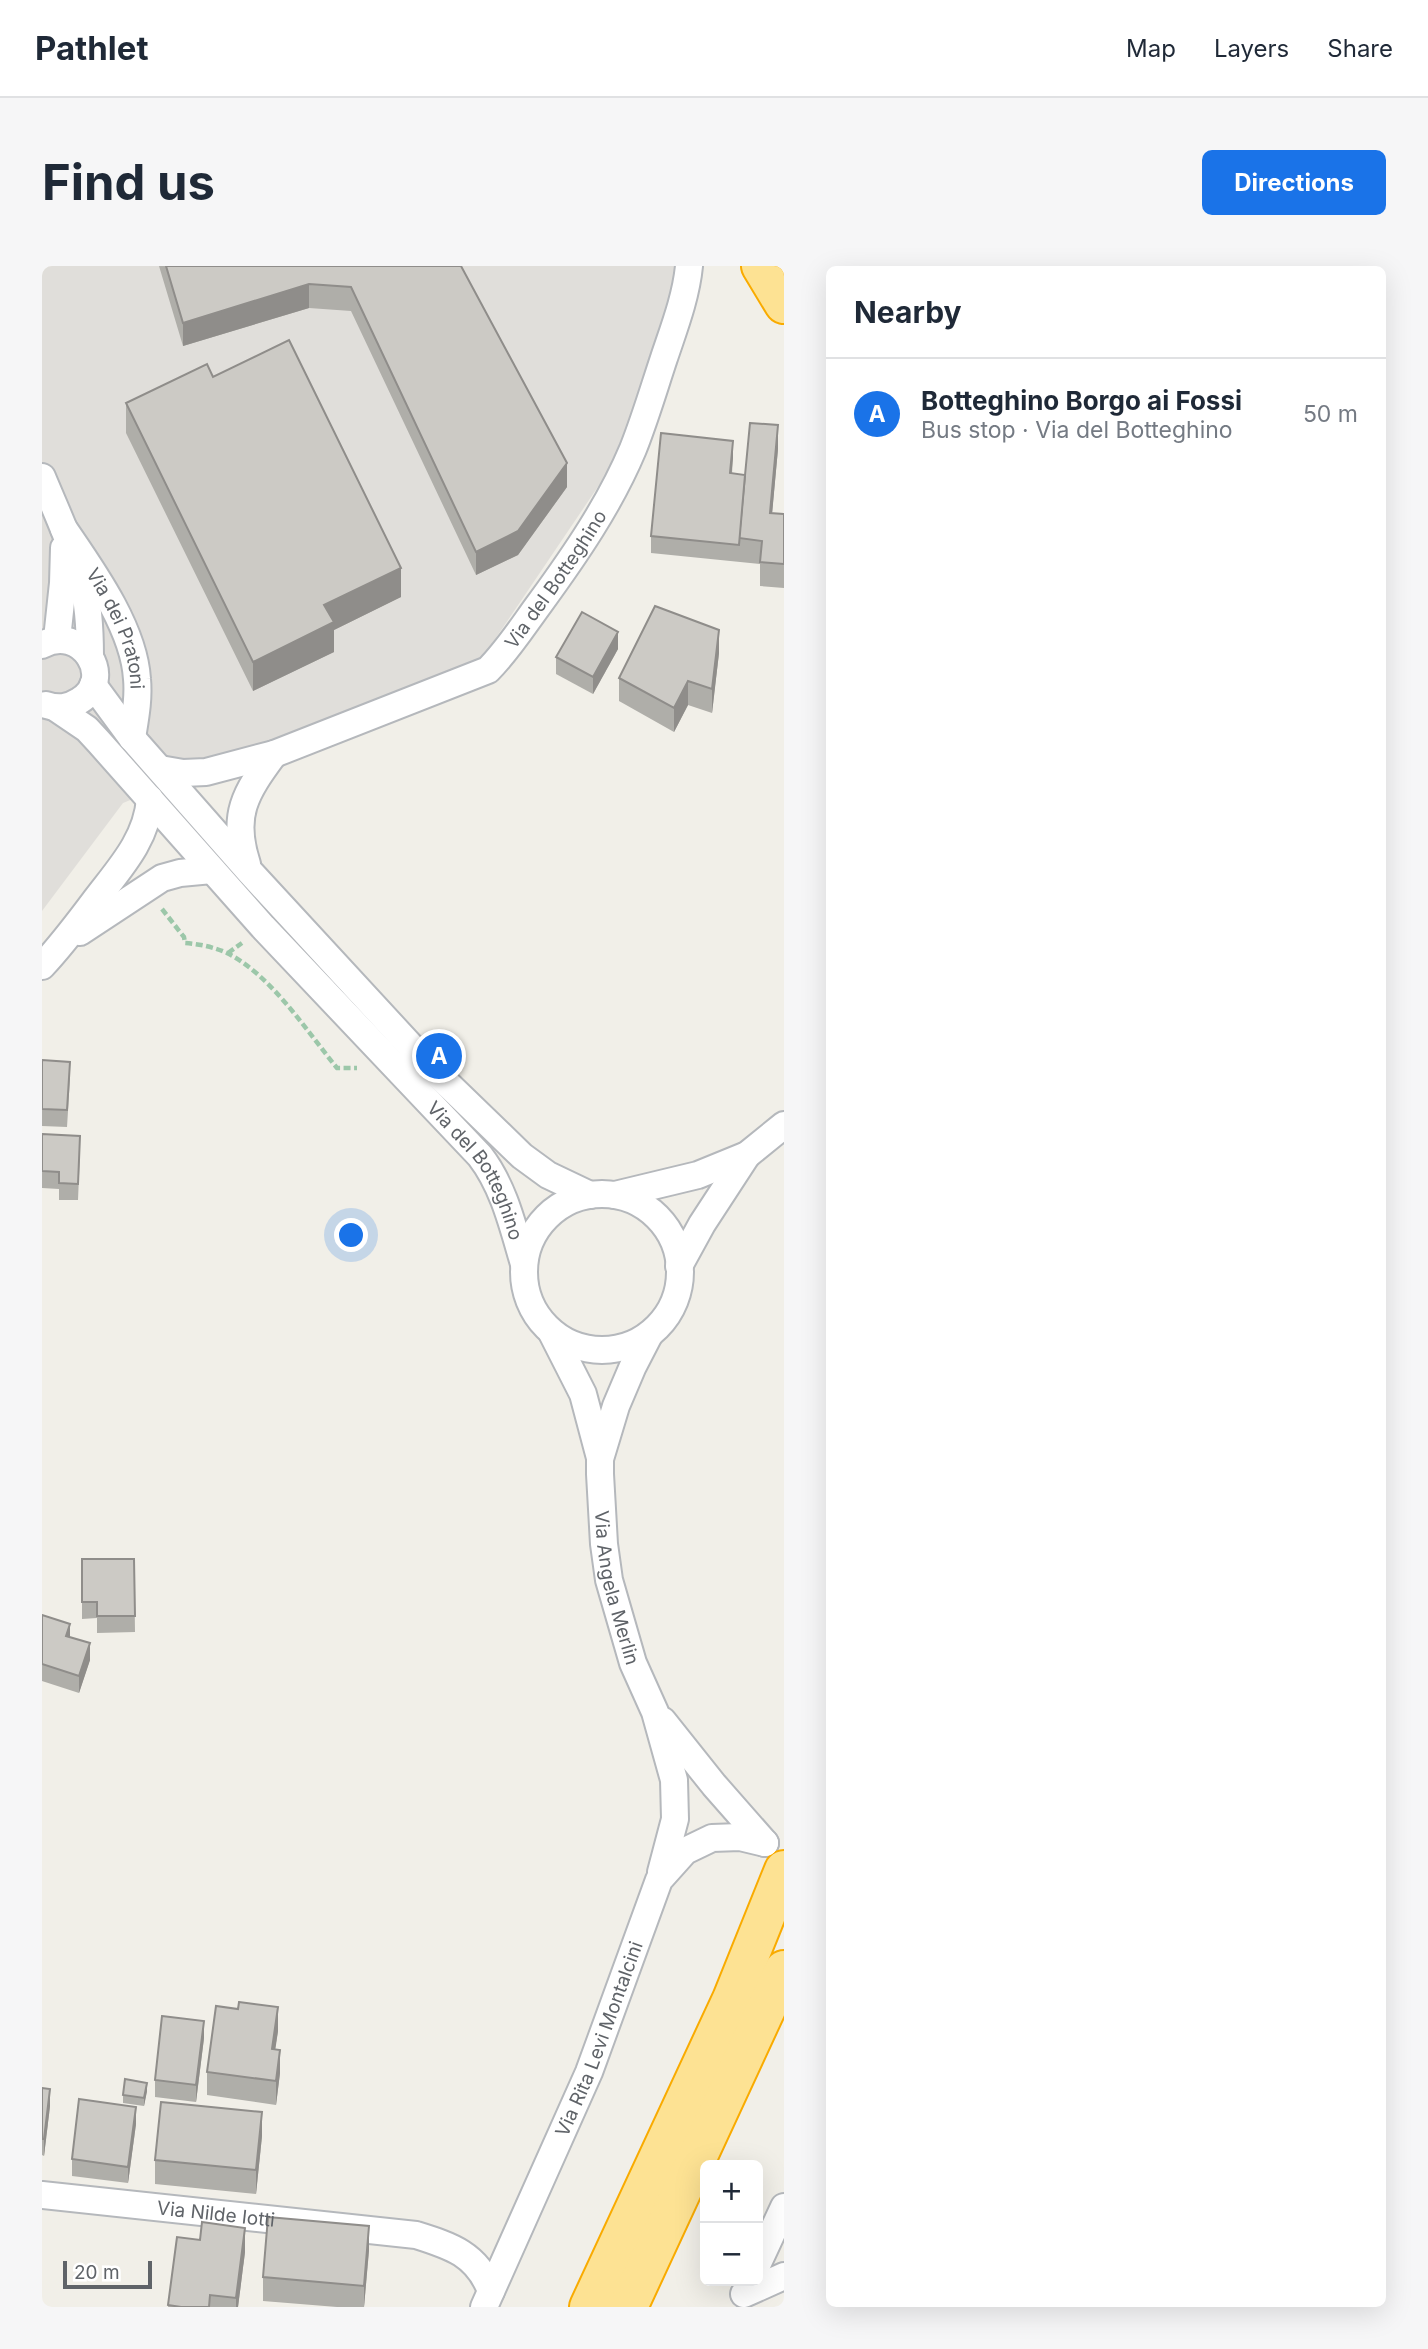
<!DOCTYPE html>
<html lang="en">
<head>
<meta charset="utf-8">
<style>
	:root { --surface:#fff; --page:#f6f6f7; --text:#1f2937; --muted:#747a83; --line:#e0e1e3; --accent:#1a73e8 }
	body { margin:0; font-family:Inter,sans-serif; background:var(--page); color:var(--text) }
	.controls { position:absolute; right:21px; bottom:21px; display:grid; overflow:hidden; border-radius:10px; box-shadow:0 7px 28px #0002 }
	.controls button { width:63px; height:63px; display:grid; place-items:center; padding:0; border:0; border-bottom:2px solid var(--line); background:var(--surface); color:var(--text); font:35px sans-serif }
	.scale { position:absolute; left:21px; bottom:18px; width:89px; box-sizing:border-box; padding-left:7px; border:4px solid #5f6368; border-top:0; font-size:19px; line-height:24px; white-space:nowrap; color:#5f6368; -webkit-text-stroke:5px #fff; paint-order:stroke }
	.you { position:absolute; left:310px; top:970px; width:24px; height:24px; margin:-18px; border:5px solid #fff; border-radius:50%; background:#1a73e8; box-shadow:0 0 0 10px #1a73e833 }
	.badge { display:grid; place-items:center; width:46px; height:46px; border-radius:50%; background:var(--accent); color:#fff; font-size:23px; font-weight:700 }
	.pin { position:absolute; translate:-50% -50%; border:4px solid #fff; box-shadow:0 2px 7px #0006 }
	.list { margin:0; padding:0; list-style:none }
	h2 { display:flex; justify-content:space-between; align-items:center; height:91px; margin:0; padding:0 28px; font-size:30px }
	h2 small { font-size:23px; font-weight:400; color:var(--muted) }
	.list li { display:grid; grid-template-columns:46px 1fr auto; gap:21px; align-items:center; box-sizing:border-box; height:112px; padding:0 28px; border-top:2px solid var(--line) }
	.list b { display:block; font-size:26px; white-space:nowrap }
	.list p { margin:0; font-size:23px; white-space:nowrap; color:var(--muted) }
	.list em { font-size:23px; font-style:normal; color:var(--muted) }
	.map { position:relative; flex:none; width:742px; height:2041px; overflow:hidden; border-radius:10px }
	header { display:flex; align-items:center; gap:42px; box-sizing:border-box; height:98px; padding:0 35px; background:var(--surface); border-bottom:2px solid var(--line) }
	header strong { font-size:33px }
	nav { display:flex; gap:38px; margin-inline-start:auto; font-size:24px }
	.intro { display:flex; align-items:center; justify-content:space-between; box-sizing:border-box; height:168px; padding:0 42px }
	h1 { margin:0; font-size:49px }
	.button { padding:18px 32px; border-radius:10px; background:var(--accent); color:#fff; font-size:24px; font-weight:700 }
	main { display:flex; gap:42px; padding:0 42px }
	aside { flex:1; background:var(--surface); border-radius:10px; box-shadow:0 7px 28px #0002 }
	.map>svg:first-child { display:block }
	.industrial { fill:#e0deda }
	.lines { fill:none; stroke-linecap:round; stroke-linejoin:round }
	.street-casing { stroke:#b5b8bc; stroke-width:30 }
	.highway-casing { stroke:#f9ab00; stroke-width:42 }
	.path { stroke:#9cc7a9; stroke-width:4.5; stroke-dasharray:7 3.5; stroke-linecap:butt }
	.street { stroke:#fff; stroke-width:26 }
	.highway { stroke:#fde293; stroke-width:38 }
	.wall { fill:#afaea9 }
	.shaded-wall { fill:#8f8d8a }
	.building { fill:#cccac5; stroke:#8f8d8a; stroke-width:2 }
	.labels { text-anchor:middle; stroke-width:5; stroke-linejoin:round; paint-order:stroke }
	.street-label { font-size:19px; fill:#5f6368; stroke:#fff }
</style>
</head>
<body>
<header>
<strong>Pathlet</strong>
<nav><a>Map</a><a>Layers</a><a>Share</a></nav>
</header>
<div class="intro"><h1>Find us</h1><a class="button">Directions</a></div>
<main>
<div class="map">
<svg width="742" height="2041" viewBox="0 0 742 2041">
	<rect width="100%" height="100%" fill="#f1efe8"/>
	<!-- industrial -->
	<path class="industrial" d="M0,0H644L574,194L441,391L81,537L0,645Z"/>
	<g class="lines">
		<defs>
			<g id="street">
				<path d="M0,211C14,245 30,278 40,314C47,338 48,365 48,391"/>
				<path id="s1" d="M22,263C50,304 92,362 95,413C97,433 93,453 90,472"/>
				<path d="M15,373L21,317L22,282"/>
				<path d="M0,379C39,357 75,413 37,435C26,442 16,443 4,439"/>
				<path d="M51,419L90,472L208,606L387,800L480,890L506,909L548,929"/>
				<path id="s2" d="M14,442L45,463L57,476L221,661L438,890C462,921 471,961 482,998"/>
				<path id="s3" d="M118,503L141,507L164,506L232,488L446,404C466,384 481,360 498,337C533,289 568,238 591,183C603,153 612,122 622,92C632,62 644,31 647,0"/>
				<path d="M205,598C189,550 203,527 232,488"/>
				<path d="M38,666L120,612L138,607L170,604"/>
				<path d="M0,700C20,679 37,656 55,632C78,602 105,573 108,533"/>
				<circle cx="560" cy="1006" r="78"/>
				<path d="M573,929L656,909L705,889L742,859"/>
				<path d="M637,1000L660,958L705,889"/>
				<path d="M510,1067L541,1128L558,1192"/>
				<path id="s4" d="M607,1069L591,1100L574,1140L558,1193V1208L562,1278L567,1314L591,1397L613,1446L632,1514L633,1553L619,1606"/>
				<path d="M621,1455L672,1519L723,1577"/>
				<path id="s5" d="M0,1929L374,1969C409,1980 435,1988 449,2025"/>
				<path d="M716,1997L742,1941"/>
				<path d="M702,2028L742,2010"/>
				<path id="s6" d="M442,2041L547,1806L617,1614L643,1585L670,1572L698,1571L723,1577"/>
			</g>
			<g id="highway">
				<path d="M719,0L742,38"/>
				<path d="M547,2041L690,1733L742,1604"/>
				<path d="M586,2041L742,1704"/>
			</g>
		</defs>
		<!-- street casing -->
		<use href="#street" class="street-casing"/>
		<!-- highway casing -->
		<use href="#highway" class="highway-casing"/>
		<!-- path -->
		<g class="path">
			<path d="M120,643L142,671L143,677C157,678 172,681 185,687C229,709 264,764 295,802H315"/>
			<path d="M186,687L200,677"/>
		</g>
		<!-- street -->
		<use href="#street" class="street"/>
		<!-- highway -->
		<use href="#highway" class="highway"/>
	</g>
	<!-- wall -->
	<g class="wall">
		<path d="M117,0H419L525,221L476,289L434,309L309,45L267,42L141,80Z"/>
		<path d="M84,137L359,331L292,364V386L211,425L84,167Z"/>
		<path d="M736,183L730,247L742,248V322L718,320V298L609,287V270L691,191L690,208L703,209Z"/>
		<path d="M576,383L551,428L514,408V391Z"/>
		<path d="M677,387L670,447L646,439L632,466L577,435V412Z"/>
		<path d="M0,794L28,812L25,861L0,860Z"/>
		<path d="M0,868L38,886L36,934H17V923L0,922Z"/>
		<path d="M40,1293H92L93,1366L55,1367V1352L40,1353Z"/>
		<path d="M0,1349L28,1371L48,1394L37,1427L0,1415Z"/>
		<path d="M236,1765L233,1783L238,1807L234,1839L165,1829V1806Z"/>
		<path d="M162,1772L154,1836L113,1831V1814Z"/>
		<path d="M0,1822L8,1840L2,1890L0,1889Z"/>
		<path d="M105,1825L102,1840L81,1837V1829Z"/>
		<path d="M94,1858L86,1917L30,1910V1893Z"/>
		<path d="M220,1870L214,1928L113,1918V1894Z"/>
		<path d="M135,1971L203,1986L196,2041H126Z"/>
		<path d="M327,1984L322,2041H295L221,2035V2011Z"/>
	</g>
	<!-- shaded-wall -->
	<g class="shaded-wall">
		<path d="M267,18V42L141,80V57Z"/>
		<path d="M736,159V183L728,271V247Z"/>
		<path d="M691,175V191L688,224V207Z"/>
		<path d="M525,197V221L476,289L434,309V286Z"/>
		<path d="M359,302V331L292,364V386L211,425V396L282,339Z"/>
		<path d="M677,364V387L670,447V423Z"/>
		<path d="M576,366V383L551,428V411Z"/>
		<path d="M646,415V439L632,466V442Z"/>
		<path d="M28,1358V1375L24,1370Z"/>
		<path d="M48,1377V1394L37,1427V1410Z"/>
		<path d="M236,1741V1765L230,1806V1783Z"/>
		<path d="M162,1755V1772L154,1836V1819Z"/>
		<path d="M238,1784V1807L234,1839V1815Z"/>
		<path d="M105,1817V1825L102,1840V1832Z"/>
		<path d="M8,1823V1840L2,1890V1873Z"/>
		<path d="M94,1841V1858L86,1917V1901Z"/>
		<path d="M220,1846V1870L214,1928V1904Z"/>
		<path d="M327,1960V1984L322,2041V2020Z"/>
		<path d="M203,1962V1986L196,2041H194V2032Z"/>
	</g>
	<!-- building -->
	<g class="building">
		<path d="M124,0H419L525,197L476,265L434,286L309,21L267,18L141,57Z"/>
		<path d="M247,74L359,302L282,339L292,356L211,396L84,137L165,98L171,111Z"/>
		<path d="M708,157L736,159L728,247L742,248V298L718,296L720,275L697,272Z"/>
		<path d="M619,167L691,175L688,207L703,209L697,279L609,270Z"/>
		<path d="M613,340L677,364L670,423L646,415L632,442L577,412Z"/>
		<path d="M540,346L576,366L551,411L514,391Z"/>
		<path d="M0,794L28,796L25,844L0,843Z"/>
		<path d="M0,868L38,870L36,918L17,917V906L0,905Z"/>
		<path d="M40,1293H92L93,1350H55V1336H40Z"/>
		<path d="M0,1349L28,1358L24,1370L48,1377L37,1410L0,1398Z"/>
		<path d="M197,1736L236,1741L230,1783L238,1784L234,1815L165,1806L174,1740L196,1743Z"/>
		<path d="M120,1750L162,1755L154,1819L113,1814Z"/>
		<path d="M83,1813L105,1817L102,1832L81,1829Z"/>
		<path d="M0,1822L8,1823L2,1873H0Z"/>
		<path d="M37,1833L94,1841L86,1901L30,1893Z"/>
		<path d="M119,1836L220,1846L214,1904L113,1894Z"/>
		<path d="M226,1951L327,1960L322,2020L221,2011Z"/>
		<path d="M160,1956L203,1962L194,2032L168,2029L167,2041H139L126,2039L135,1971L158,1974Z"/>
	</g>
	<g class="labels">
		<!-- street labels -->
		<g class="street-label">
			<text dy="7" stroke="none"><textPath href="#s3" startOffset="460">Via del Botteghino</textPath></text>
			<text dy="7" stroke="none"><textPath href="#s1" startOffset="114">Via dei Pratoni</textPath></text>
			<text dy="7" stroke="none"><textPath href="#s2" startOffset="628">Via del Botteghino</textPath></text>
			<text dy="7" stroke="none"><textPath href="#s4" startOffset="264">Via Angela Merlin</textPath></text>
			<text dy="7" stroke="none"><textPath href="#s6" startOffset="292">Via Rita Levi Montalcini</textPath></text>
			<text dy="7" stroke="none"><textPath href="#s5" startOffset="175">Via Nilde Iotti</textPath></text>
		</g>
	</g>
</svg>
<div class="controls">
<button>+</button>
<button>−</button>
</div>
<div class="scale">20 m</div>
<div class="you"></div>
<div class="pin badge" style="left:397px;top:790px">A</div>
</div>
<aside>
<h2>Nearby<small></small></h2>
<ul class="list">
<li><span class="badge">A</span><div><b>Botteghino Borgo ai Fossi</b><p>Bus stop · Via del Botteghino</p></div><em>50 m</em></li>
</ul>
</aside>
</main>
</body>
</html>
